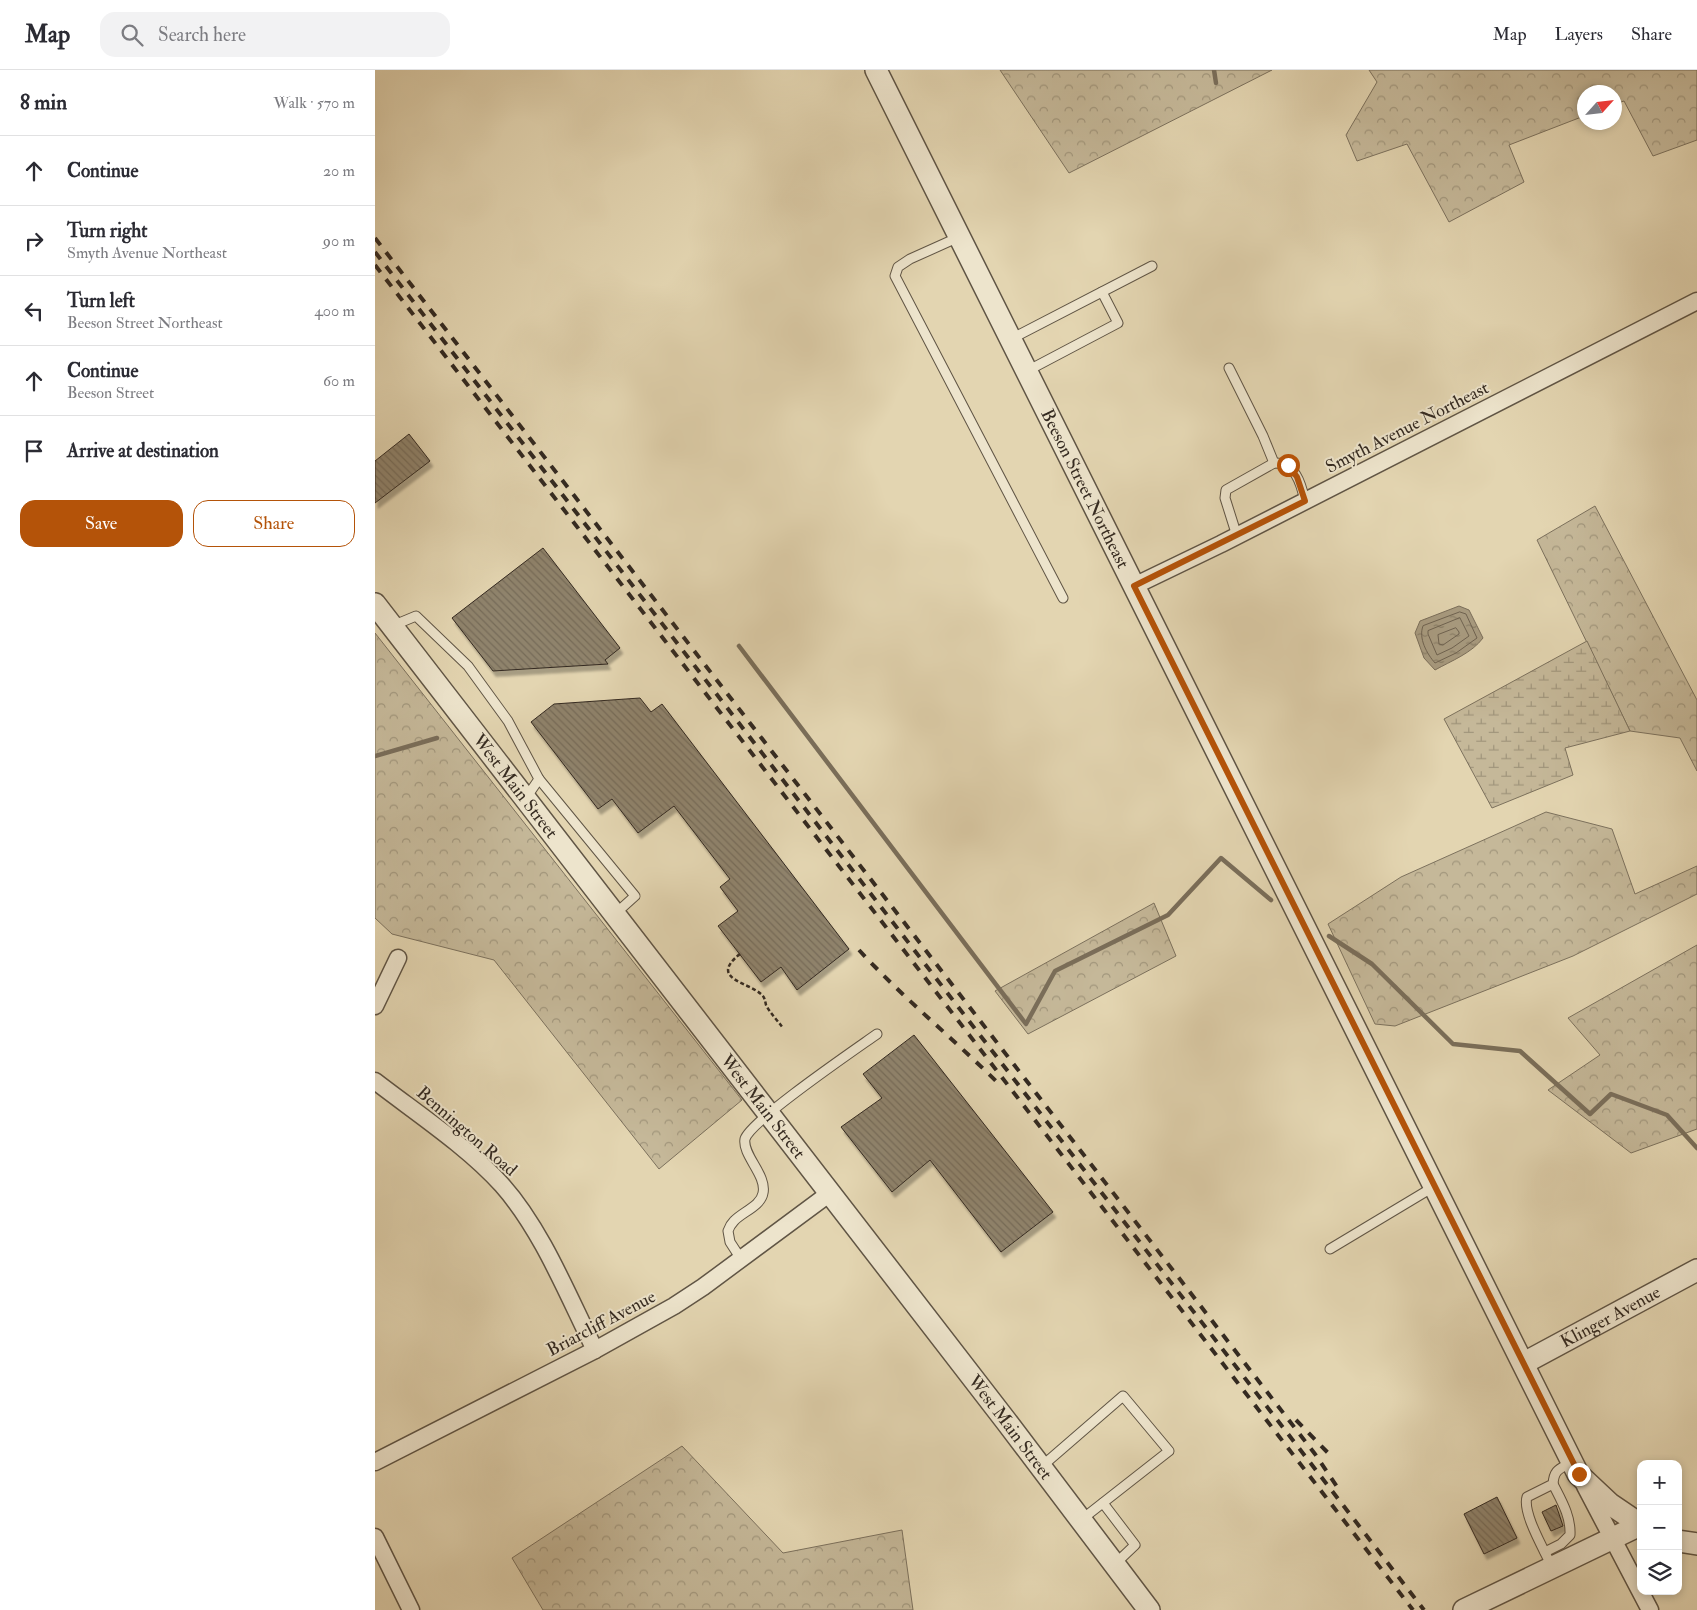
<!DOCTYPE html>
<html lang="en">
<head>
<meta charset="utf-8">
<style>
	:root { --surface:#fff; --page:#f2f2f3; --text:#2b2b33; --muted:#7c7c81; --line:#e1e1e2; --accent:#b45309 }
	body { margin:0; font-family:"IM FELL Double Pica",serif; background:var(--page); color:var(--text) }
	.controls { position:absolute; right:15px; bottom:15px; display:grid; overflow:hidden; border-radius:10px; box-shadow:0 2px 8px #0003 }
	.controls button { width:45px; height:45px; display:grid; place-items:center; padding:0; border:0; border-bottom:1px solid var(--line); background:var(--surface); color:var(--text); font:25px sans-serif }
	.compass { position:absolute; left:1202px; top:15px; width:45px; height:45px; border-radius:50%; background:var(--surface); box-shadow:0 2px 8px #0003; rotate:63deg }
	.stop { position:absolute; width:15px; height:15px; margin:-11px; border:4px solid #b45309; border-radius:50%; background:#fff }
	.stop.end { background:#b45309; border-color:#fff; box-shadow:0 1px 5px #0008 }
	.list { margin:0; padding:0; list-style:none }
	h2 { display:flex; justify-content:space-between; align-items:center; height:65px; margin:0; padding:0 20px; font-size:21px }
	h2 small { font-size:16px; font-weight:400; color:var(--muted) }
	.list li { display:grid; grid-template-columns:32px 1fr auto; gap:15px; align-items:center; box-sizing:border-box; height:70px; padding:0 20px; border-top:1px solid var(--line) }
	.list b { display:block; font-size:19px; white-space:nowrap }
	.list p { margin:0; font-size:16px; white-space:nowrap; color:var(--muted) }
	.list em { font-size:16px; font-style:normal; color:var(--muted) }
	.actions { display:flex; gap:10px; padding:15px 20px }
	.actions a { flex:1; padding:11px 0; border:1px solid var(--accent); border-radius:15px; text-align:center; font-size:18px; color:var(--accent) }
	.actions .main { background:var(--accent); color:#fff }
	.icon { flex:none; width:28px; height:28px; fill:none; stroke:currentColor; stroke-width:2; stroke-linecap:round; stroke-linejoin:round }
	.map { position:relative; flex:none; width:1322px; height:1540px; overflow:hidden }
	header { display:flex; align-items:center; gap:30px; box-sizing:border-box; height:70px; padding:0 25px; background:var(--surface); border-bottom:1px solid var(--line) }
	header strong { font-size:24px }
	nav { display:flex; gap:28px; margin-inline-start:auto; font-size:18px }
	.search { width:350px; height:45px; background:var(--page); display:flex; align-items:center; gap:12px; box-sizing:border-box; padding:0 18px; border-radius:15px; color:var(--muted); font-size:19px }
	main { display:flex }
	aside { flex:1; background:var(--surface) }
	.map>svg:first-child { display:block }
	.forest { fill:url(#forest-crowns); stroke:#7c715d }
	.wetland { fill:url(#wetland-marsh); stroke:#7c715d }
	.water { fill:url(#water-ripples); stroke:#7a6e5a }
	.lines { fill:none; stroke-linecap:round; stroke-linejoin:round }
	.shore { stroke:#6e6250; stroke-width:1 }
	.stream { stroke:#7a6e5a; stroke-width:4.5 }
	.building { fill:url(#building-back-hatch); stroke:#342a21; filter:url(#shadow) }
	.service-casing { stroke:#605545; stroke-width:11 }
	.minor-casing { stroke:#605545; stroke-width:19 }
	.tertiary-casing { stroke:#605545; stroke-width:24 }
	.path { stroke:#342a21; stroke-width:2.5; stroke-dasharray:4 2.5; stroke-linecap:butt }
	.service { stroke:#ede4cc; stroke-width:9 }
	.minor { stroke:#ede4cc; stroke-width:16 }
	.tertiary { stroke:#ede4cc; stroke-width:21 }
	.rail { stroke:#342a21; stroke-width:4; stroke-dasharray:9 9; stroke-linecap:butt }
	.route { stroke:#b45309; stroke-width:6 }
	.labels { text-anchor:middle; stroke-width:4; stroke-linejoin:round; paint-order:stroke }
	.street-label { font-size:18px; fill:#342a21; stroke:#ede4cc }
</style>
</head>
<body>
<header>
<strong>Map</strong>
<div class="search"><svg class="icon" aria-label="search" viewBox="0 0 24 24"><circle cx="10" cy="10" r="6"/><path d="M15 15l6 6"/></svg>Search here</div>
<nav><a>Map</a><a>Layers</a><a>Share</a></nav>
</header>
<main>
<aside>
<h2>8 min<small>Walk · 570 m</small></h2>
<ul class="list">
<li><svg class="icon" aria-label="ahead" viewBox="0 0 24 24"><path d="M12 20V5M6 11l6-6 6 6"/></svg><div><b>Continue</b></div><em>20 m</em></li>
<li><svg class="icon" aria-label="right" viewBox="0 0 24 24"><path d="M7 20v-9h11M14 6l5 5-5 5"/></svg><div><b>Turn right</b><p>Smyth Avenue Northeast</p></div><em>90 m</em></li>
<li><svg class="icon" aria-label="left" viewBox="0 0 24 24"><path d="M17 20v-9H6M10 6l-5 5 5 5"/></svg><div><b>Turn left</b><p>Beeson Street Northeast</p></div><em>400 m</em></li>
<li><svg class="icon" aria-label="ahead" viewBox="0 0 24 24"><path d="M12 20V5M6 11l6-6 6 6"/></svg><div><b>Continue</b><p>Beeson Street</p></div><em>60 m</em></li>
<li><svg class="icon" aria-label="arrive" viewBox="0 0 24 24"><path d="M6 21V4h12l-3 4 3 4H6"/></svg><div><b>Arrive at destination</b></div></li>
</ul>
<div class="actions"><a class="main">Save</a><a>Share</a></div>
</aside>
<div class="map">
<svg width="1322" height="1540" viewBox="0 0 1322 1540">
	<defs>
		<pattern id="forest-crowns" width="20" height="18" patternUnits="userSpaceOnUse" patternTransform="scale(1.25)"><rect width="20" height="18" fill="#c5b899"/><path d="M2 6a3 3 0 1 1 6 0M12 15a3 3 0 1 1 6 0" fill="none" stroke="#a1967c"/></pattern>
		<pattern id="wetland-marsh" width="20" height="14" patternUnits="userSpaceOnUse" patternTransform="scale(1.25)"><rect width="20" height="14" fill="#c5b899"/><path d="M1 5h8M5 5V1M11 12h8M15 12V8" fill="none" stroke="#a1967c"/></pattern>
		<pattern id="water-ripples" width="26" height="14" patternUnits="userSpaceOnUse" patternTransform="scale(1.25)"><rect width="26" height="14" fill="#a89b80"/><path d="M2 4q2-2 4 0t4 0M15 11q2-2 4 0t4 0" fill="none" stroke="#8a7f68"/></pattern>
		<pattern id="building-back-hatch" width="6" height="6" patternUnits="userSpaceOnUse" patternTransform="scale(1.25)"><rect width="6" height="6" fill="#8f836c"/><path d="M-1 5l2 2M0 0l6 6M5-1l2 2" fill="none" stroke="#766b58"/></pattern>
		<filter id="shadow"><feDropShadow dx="3" dy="5.5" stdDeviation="1" flood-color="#0004"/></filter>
	</defs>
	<rect width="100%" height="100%" fill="#e3d5b1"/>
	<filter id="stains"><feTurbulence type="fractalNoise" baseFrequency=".004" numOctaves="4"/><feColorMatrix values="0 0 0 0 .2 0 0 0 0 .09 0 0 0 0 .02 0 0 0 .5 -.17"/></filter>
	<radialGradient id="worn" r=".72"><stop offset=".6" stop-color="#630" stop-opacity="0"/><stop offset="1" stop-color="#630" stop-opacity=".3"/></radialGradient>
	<!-- forest -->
	<g class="forest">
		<path d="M625,0H897L694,103Z"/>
		<path d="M994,0H1322V70L1278,86L1249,31L1240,34V22H1210L1209,46L1134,75L1149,112L1074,152L1032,74L982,91L971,65L1002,12Z"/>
		<path d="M1220,436L1322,630V701L1305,668L1255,661L1162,470Z"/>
		<path d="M0,563L367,1030L284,1099L119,890L17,864L0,848Z"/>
		<path d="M1171,742L1237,759L1260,824L1322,796V824L1198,886L1020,956L1000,954L953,854L1026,807Z"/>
		<path d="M779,833L801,886L653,964L620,921Z"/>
		<path d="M1322,875V1059L1256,1083L1173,1020L1225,985L1193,948Z"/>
		<path d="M307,1376L408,1483L527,1460L538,1540H168L137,1488Z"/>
	</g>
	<!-- wetland -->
	<path class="wetland" d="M1212,571L1255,661L1190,678L1198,705L1117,738L1069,649Z"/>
	<!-- water -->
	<path class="water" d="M1084,536L1094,540L1108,568C1097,583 1076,591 1060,600L1049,588L1040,563L1045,551Z"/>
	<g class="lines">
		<!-- shore -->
		<g class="shore">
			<path d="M1085,542L1091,544L1102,568L1081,583L1060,593C1052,584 1043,568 1048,556Z"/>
			<path d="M1085,548L1094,566L1077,578L1062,585L1053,564V561Z"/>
			<path d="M1081,558L1084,562V564L1068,575L1064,574L1063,565Z"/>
		</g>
		<!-- stream -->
		<g class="stream">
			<path d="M839,0L841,13"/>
			<path d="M364,576L651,954L680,901L793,845L846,788L896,830"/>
			<path d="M0,686L62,668"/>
			<path d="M954,866L997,894L1078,974L1145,981L1215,1044L1236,1024L1292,1045L1322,1078"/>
		</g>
	</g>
	<!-- building -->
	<g class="building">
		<path d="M34,364L55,391L0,433V391Z"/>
		<path d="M168,478L245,578L230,590L233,594L118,601L77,548Z"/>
		<path d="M265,628L276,642L287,634L474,879L422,920L406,897L386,912L343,856L363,841L345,817L355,809L299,736L263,763L237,729L223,739L156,652L179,634Z"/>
		<path d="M539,965L678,1142L626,1182L555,1090L517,1122L466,1057L507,1028L488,1004Z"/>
		<path d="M1122,1427L1142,1468L1109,1484L1089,1444Z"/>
		<path d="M1181,1435L1188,1456L1176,1461L1167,1442Z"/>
	</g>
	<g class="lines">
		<defs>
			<g id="service">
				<path d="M584,167L535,189L523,197L520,206L688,528"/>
				<path d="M636,269L777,196"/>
				<path d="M854,298L888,366L899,393"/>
				<path d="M652,301L743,253L727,222"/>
				<path d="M862,466L850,428L851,420L899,393C920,392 926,413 930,431"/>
				<path d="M17,556L41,546L93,596L133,651L164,709L151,728"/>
				<path d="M164,709L260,826L240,844"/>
				<path d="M955,1179L1060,1116"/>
				<path d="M366,1189L355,1172L353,1161C354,1158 356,1154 359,1151C367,1142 386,1136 388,1123C392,1105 367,1085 370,1069C375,1051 481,979 502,964"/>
				<path d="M666,1397L748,1326L794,1381L706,1450"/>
				<path d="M728,1433L760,1475L740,1494"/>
				<path d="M1170,1482L1186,1474L1195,1465C1196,1446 1186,1430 1178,1414"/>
				<path d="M1177,1497C1170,1481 1147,1443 1152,1427L1178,1414C1179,1399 1185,1399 1197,1392"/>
			</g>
			<g id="minor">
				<path d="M759,516L846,474L1322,231"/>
				<path d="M0,936L23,888"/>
				<path d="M0,1011C40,1042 93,1077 127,1115C167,1160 193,1226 220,1280"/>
				<path d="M0,1392L220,1280L299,1236L328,1217L455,1123"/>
				<path d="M1210,1416L1275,1540"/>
				<path d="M0,1467L36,1540"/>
			</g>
			<g id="tertiary">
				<path id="s1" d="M501,0L1203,1404L1235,1434L1266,1455"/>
				<path id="s2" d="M0,534L631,1351L774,1540"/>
				<path id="s3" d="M1149,1293L1322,1200"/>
				<path d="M1303,1471L1322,1474"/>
				<path d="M1089,1540L1265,1455"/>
			</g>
		</defs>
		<!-- service casing -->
		<use href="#service" class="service-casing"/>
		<!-- minor casing -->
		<use href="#minor" class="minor-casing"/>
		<!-- tertiary casing -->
		<use href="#tertiary" class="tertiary-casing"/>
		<!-- path -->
		<path class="path" d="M365,884C333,909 374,912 387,925C390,928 390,931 391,935C395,943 403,951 408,958"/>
		<!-- service -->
		<use href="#service" class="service"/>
		<!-- minor -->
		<use href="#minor" class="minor"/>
		<!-- tertiary -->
		<use href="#tertiary" class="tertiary"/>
		<!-- rail -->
		<g class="rail">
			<path d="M0,168L940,1384L965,1421"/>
			<path d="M0,182L1049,1540"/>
			<path d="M0,195L1038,1540"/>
			<path d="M484,880C528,928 580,970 626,1016"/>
			<path d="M921,1350L956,1386"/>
		</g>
	</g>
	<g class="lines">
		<!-- route -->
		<path class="route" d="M913,395L922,407L930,431L759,516L1204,1404"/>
	</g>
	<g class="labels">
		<!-- street labels -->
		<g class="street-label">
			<text transform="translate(1032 357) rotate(-27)" y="6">Smyth Avenue Northeast</text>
			<text dy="6" stroke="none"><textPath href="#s1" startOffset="468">Beeson Street Northeast</textPath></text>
			<text dy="6" stroke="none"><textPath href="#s2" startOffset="230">West Main Street</textPath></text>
			<text dy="6" stroke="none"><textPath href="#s2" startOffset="635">West Main Street</textPath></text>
			<text transform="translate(92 1061) rotate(41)" y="6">Bennington Road</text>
			<text dy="6" stroke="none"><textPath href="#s3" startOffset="98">Klinger Avenue</textPath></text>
			<text transform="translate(226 1253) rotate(-28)" y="6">Briarcliff Avenue</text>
			<text dy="6" stroke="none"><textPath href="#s2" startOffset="1040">West Main Street</textPath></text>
		</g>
	</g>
	<rect width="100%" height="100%" filter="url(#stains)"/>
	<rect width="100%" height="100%" fill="url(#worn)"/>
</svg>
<div class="controls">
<button>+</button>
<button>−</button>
<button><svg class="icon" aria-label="layers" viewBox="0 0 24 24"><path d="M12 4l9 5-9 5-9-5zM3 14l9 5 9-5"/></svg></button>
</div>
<svg class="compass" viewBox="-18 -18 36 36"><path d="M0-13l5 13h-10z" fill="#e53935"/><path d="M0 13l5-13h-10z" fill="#7c7c81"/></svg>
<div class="stop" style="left:913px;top:395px"></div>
<div class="stop end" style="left:1204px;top:1404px"></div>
</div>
</main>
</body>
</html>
